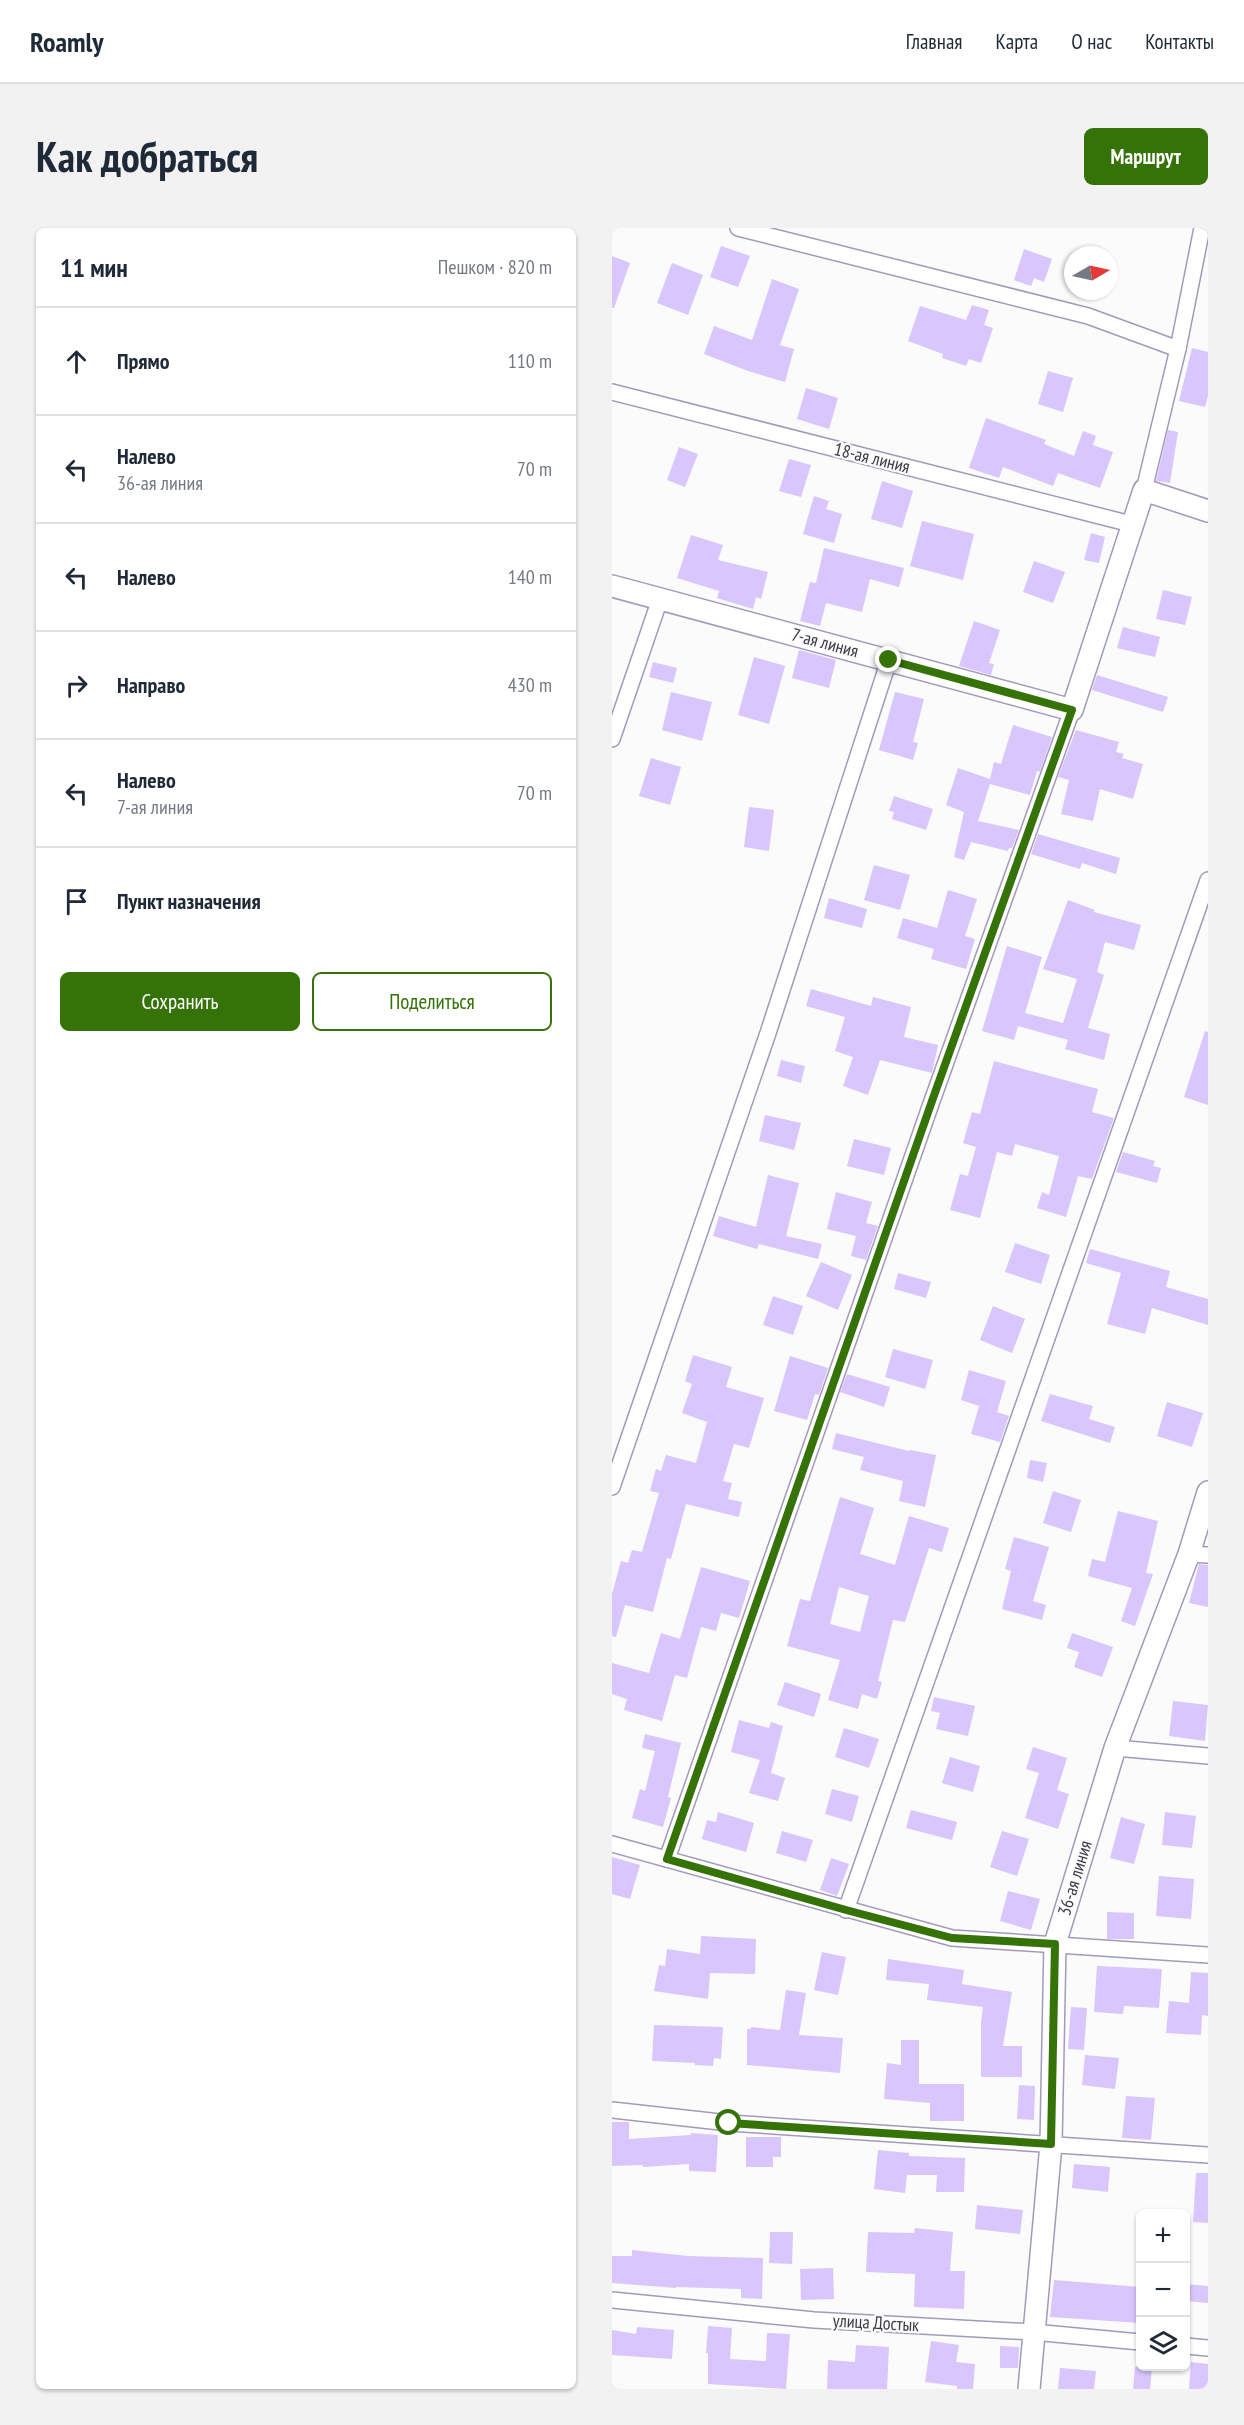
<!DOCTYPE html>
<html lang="ru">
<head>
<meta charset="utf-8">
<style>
	:root { --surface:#fff; --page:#f2f2f3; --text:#1f2937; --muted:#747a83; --line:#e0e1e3; --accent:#357207 }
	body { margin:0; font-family:"PT Sans Narrow",sans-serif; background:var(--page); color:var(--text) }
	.controls { position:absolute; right:18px; bottom:18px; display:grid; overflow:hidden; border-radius:9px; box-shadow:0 2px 4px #0004 }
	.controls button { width:54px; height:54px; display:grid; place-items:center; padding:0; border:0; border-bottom:2px solid var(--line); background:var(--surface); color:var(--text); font:30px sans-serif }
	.compass { position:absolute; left:452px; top:18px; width:54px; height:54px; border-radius:50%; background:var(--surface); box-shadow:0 2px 4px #0004; rotate:81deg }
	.stop { position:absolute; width:18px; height:18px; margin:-14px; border:4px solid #357207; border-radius:50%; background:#fff }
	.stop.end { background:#357207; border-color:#fff; box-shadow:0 2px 6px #0008 }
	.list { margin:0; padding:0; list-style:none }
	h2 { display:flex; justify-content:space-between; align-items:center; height:78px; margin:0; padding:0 24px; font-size:26px }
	h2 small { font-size:20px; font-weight:400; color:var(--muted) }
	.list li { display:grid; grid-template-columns:39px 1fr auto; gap:18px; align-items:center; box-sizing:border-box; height:108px; padding:0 24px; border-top:2px solid var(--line) }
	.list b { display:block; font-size:22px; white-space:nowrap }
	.list p { margin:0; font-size:20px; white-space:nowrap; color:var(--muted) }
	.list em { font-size:20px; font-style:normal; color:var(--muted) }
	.actions { display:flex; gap:12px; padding:18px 24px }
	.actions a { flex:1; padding:14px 0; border:2px solid var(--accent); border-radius:9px; text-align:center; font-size:21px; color:var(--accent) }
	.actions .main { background:var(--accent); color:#fff }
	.icon { flex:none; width:33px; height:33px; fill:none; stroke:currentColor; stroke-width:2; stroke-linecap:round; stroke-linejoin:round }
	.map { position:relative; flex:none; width:596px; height:2161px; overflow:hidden; border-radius:9px }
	header { display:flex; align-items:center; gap:36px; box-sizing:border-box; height:84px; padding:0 30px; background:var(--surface); border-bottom:2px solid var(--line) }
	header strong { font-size:28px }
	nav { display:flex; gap:33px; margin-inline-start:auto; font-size:21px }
	.intro { display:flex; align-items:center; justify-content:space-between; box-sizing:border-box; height:144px; padding:0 36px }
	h1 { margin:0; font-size:42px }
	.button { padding:15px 27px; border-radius:9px; background:var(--accent); color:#fff; font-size:21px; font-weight:700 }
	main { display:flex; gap:36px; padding:0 36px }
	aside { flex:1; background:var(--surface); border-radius:9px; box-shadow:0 2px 4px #0004 }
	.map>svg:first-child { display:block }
	.building { fill:#d8c6fd; fill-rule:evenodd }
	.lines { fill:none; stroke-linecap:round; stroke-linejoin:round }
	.street-casing { stroke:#a499ba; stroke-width:18 }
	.secondary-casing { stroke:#a499ba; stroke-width:24 }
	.street { stroke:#fff; stroke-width:15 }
	.secondary { stroke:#fff; stroke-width:21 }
	.route { stroke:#357207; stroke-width:8 }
	.labels { text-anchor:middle; stroke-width:4.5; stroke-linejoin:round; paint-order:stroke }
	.street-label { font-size:18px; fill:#3e3947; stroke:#fbfbfb }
</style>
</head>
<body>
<header>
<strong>Roamly</strong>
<nav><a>Главная</a><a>Карта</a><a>О нас</a><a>Контакты</a></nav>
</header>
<div class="intro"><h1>Как добраться</h1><a class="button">Маршрут</a></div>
<main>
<aside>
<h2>11 мин<small>Пешком · 820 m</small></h2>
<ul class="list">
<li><svg class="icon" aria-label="ahead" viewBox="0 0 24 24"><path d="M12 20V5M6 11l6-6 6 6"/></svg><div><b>Прямо</b></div><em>110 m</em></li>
<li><svg class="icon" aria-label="left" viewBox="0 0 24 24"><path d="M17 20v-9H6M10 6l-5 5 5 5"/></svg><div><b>Налево</b><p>36-ая линия</p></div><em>70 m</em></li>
<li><svg class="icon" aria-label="left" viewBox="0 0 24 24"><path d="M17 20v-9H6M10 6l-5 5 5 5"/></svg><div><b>Налево</b></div><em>140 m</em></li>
<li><svg class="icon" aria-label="right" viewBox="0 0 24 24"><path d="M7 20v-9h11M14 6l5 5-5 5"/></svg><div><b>Направо</b></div><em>430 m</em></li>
<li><svg class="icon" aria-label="left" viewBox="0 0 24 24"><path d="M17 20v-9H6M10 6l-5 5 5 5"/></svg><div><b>Налево</b><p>7-ая линия</p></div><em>70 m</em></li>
<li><svg class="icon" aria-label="arrive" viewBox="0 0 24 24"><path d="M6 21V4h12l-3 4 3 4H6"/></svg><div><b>Пункт назначения</b></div></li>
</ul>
<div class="actions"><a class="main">Сохранить</a><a>Поделиться</a></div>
</aside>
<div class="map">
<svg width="596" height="2161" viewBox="0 0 596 2161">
	<rect width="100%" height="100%" fill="#fbfbfb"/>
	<!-- building -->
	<g class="building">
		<path d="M109,18L138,28L126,59L98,49Z"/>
		<path d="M412,21L440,31L432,54L422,50L419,58L402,52Z"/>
		<path d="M0,28L18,35L2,80H0Z"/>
		<path d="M60,35L91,47L76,87L45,75Z"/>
		<path d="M160,51L187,61L168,117L182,121L173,154L136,143L92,126L102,98L140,112Z"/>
		<path d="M360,77L377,82L372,97L381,100L369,135L357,131L354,138L330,130L331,126L296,113L308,78L354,92Z"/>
		<path d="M580,120L596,124V168L593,179L567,173Z"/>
		<path d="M436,143L461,150L451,184L426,176Z"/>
		<path d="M194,160L226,170L217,201L185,191Z"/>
		<path d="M374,190L434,212L432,216L462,228L471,203L484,208L481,217L501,224L488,260L446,245L441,258L391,239L387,250L357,240Z"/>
		<path d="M556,202L566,204L558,255L544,253Z"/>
		<path d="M67,219L86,226L73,259L55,252Z"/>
		<path d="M177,231L199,237L189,269L167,263Z"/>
		<path d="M270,253L301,263L290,300L259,291Z"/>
		<path d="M202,268L217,273L214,281L230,286L222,315L191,306Z"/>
		<path d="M310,293L362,306L351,352L298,338Z"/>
		<path d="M479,305L493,309L487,335L472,332Z"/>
		<path d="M79,307L111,317L106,332L156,344L149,371L144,369L141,381L105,370L107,363L65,350Z"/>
		<path d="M212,320L292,340L287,359L258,351L250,384L214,375L208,398L188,393L198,354L204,355Z"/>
		<path d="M422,333L453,344L441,375L411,364Z"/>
		<path d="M551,362L580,369L573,397L544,391Z"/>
		<path d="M362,393L388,402L377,435L382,436L379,447L347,438Z"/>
		<path d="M511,399L548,409L543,429L505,420Z"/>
		<path d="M187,422L224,432L217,460L180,450Z"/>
		<path d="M142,429L173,438L157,496L126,487Z"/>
		<path d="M41,434L65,440L61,455L37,449Z"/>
		<path d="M485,447L556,469L551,484L480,462Z"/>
		<path d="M59,464L100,474L90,513L50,502Z"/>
		<path d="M283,464L312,471L301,514L306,515L301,532L267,522Z"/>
		<path d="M401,497L440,509L428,544L425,543L418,567L378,556L366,593L407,602L400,620H397L396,623L359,614L352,632L342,629L352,584L334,577L346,540L378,551L382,534L389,536Z"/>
		<path d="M464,502L507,514L504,524L512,526L510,530L531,536L521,571L488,561L481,593L449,586L457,552L446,549Z"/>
		<path d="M39,530L69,539L58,577L27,568Z"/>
		<path d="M282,568L321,581L314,602L280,591L282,584L277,583Z"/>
		<path d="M137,579L162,582L157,623L132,619Z"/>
		<path d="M426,606L508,630L504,646L470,635L468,641L419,626Z"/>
		<path d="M262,637L298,647L288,682L252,672Z"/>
		<path d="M336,662L365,671L353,708L363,711L354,741L319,731L322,721L285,710L291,690L325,700Z"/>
		<path d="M217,670L255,681L250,700L212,690Z"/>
		<path d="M456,672L483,682L482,684L529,697L522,722L493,714L485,744L492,747L476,800L498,806L492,832L453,821L456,812L406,798L402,812L370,803L395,718L430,729L413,785L451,795L465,751L431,741Z"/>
		<path d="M199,761L259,778L261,769L299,779L292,809L326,817L320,845L268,832L256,867L231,858L241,829L223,823L233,789L194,778Z"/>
		<path d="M593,803L596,804V877L572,869Z"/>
		<path d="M169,832L193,838L189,855L165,848Z"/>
		<path d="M382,833L486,861L480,884L502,890L480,951L466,948L454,989L425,980L430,964L437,967L447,928L403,916L400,928L385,924L368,990L338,982L348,946L356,948L364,919L351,915L360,884L368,886Z"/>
		<path d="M153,887L189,895L182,922L147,913Z"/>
		<path d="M242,911L279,920L272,947L235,938Z"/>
		<path d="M511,924L543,933L541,938L549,940L545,955L504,944Z"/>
		<path d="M156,947L187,955L174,1008L210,1016L206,1031L147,1016L145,1021L101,1008L107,988L144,999Z"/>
		<path d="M224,964L260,974L254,995L266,998L254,1032L239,1028L244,1008L215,1001Z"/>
		<path d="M403,1015L438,1027L429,1056L393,1044Z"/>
		<path d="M478,1021L558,1043L554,1059L596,1071V1097L540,1080L533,1106L495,1096L509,1045L474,1035Z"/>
		<path d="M209,1034L240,1047L226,1082L194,1068Z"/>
		<path d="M286,1045L319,1054L314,1070L282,1061Z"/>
		<path d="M161,1068L191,1078L181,1107L151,1097Z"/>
		<path d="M381,1078L413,1091L400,1125L368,1112Z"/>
		<path d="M281,1121L321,1132L313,1161L273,1149Z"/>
		<path d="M81,1127L120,1139L114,1159L152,1170L137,1220L122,1216L111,1253L120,1255L116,1271L130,1274L127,1289L74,1276L59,1331L55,1330L41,1384L13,1377L4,1409L0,1408V1366L9,1333L16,1335L20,1322L30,1324L47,1265L38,1263L44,1241L49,1243L54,1227L84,1235L95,1194L70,1185L80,1156L73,1153Z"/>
		<path d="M178,1128L216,1140L207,1167L203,1166L195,1192L162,1183Z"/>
		<path d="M357,1142L394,1153L385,1184L397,1188L388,1214L359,1206L367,1178L349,1172Z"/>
		<path d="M235,1146L278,1159L272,1179L228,1164Z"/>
		<path d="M438,1166L481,1178L477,1191L503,1199L498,1215L429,1193Z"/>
		<path d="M555,1174L591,1185L580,1219L545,1208Z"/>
		<path d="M224,1205L297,1223L298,1222L324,1227L313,1279L287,1273L291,1253L248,1242L252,1229L220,1221Z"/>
		<path d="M418,1232L435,1235L431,1254L415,1250Z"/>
		<path d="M441,1263L469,1272L459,1304L431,1295Z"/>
		<path d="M228,1269L262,1280L248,1326L283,1337L297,1288L337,1300L330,1324L317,1320L293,1394L281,1392L266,1453L270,1454L265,1471L250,1466L246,1481L216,1472L228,1432L175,1418L188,1371L198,1373ZM227,1359L257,1368L248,1404L218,1396Z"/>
		<path d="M506,1283L546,1293L534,1345L541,1346L523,1398L509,1393L520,1360L476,1348L480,1331L493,1334Z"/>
		<path d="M402,1309L437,1319L421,1373L434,1377L430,1392L390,1381L399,1343L393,1341Z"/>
		<path d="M587,1336L596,1337V1379L577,1375Z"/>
		<path d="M89,1339L138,1353L127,1390L109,1385L104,1403L89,1399L75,1450L63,1447L50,1493L12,1482L15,1471L0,1466V1435L37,1445L49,1405L68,1411Z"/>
		<path d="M460,1405L501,1419L490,1449L462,1439L467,1424L455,1420Z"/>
		<path d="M173,1454L209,1466L202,1489L165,1477Z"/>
		<path d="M322,1469L363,1478L356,1508L324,1501L328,1485L319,1483Z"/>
		<path d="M561,1473L596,1477L593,1513L557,1508Z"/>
		<path d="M127,1492L157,1500L159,1494L171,1498L159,1545L173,1550L166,1573L137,1565L148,1532L119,1524Z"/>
		<path d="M232,1500L267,1511L257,1540L223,1529Z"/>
		<path d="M33,1506L69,1515L56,1569L59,1570L51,1599L20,1590L28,1561L33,1563L43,1523L30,1520Z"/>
		<path d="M421,1519L455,1530L445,1562L457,1566L446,1601L413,1590L427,1545L414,1541Z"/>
		<path d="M338,1529L368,1538L361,1564L330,1555Z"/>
		<path d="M220,1561L247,1568L240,1594L213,1586Z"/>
		<path d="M299,1582L345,1594L340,1612L294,1600Z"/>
		<path d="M106,1584L142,1595L134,1624L90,1611L95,1592L104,1594Z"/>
		<path d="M553,1584L584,1588L580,1620L550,1617Z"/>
		<path d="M509,1589L533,1596L522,1636L498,1630Z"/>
		<path d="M170,1603L201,1612L194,1634L164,1625Z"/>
		<path d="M390,1603L417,1611L405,1648L378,1639Z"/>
		<path d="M0,1629L28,1637L18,1671L0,1666Z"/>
		<path d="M219,1630L237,1636L225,1668L208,1662Z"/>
		<path d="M547,1648L582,1651L579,1691L544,1688Z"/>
		<path d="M396,1663L428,1671L419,1702L388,1693Z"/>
		<path d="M495,1684L522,1685V1711H495Z"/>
		<path d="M89,1708L144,1711L143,1746L98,1745L96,1771L42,1763L47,1737L53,1738L55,1721L88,1726Z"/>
		<path d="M210,1724L234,1729L226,1767L202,1762Z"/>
		<path d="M276,1731L352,1742L350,1756L400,1764L391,1818H410V1849H369V1795L371,1779L315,1772L317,1756L274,1752Z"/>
		<path d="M485,1738L550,1741L547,1780L512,1778L511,1786L482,1784Z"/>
		<path d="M579,1744L596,1745V1788L590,1787L589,1807L554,1805L557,1773L577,1775Z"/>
		<path d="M174,1762L194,1765L187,1807L231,1810L228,1845L135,1837V1801H139V1799L168,1802Z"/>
		<path d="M459,1779L475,1780L472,1822L456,1821Z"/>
		<path d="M42,1797L111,1799L109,1831L102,1830L101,1838L83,1837V1835L40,1833Z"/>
		<path d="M289,1812H307V1856H352V1893H318V1875L272,1871L275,1835L289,1837Z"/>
		<path d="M473,1827L507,1830L503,1861L470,1857Z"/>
		<path d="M407,1857L423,1858L422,1892L405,1891Z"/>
		<path d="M514,1868L543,1870L539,1912L510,1910Z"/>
		<path d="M0,1894H17V1911L79,1907V1905L106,1907L104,1944L77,1943V1936L31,1939V1937L0,1938Z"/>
		<path d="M134,1909H169V1929H161V1939H134Z"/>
		<path d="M266,1922L297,1925V1928L353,1930L352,1964H324L325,1947H295L293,1965L262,1961Z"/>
		<path d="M462,1936L498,1939L496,1964L460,1960Z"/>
		<path d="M584,1945H596V1995L581,1994Z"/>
		<path d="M365,1977L411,1982L408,2006L363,2001Z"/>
		<path d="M303,2000L341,2004L338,2043H353L352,2081L302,2079L303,2046L254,2044L256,2004L302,2005Z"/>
		<path d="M158,2004H181L180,2036L157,2035Z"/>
		<path d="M20,2022L76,2028L151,2030L150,2071L129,2070V2061L64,2059V2060L0,2055V2028H20Z"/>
		<path d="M221,2040L222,2071L189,2072L188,2041Z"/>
		<path d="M442,2052L528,2059V2095L438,2089Z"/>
		<path d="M573,2056L596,2058V2075L573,2073Z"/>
		<path d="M96,2098L120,2100L118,2131L154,2133L155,2105L178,2106L174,2161L96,2156V2125H94Z"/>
		<path d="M25,2099L62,2102L60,2131L0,2127V2102L24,2106Z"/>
		<path d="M319,2113L347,2117L344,2134L363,2136L361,2161H345V2158L313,2154Z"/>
		<path d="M244,2117L277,2119L275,2161H215L216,2132L243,2134Z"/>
		<path d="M388,2118L407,2119L406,2140H388Z"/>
		<path d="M579,2134L596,2136V2161H577Z"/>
		<path d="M523,2139H540L538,2161H521Z"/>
		<path d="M448,2140L484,2143L482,2161H446Z"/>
	</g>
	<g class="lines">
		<defs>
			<g id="street">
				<path d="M126,0L476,88L566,121"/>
				<path d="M0,164L519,296"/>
				<path d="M532,262L566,121L590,0"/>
				<path d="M0,511L48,371"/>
				<path d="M0,1259L156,805L277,432"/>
				<path d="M577,1326L596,1327"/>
				<path d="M503,1520L596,1528"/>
				<path d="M0,1616L340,1710L596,1727"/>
				<path d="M55,1631L320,873L460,482"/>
				<path d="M234,1682L596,652"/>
				<path d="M0,1882L117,1895L596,1927"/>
				<path d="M0,2072L202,2092L421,2104L528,2114"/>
				<path d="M574,2118L596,2120"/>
			</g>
			<g id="secondary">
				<path d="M0,358L460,482L532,262L596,283"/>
				<path d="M417,2161L439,1916L443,1716L503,1520L577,1326L596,1264"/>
			</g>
		</defs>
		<!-- street casing -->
		<use href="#street" class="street-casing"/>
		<!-- secondary casing -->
		<use href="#secondary" class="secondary-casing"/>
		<!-- street -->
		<use href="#street" class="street"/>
		<!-- secondary -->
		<use href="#secondary" class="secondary"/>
	</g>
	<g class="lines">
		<!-- route -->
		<path class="route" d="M117,1895L439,1916L443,1716L340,1710L234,1682L55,1631L320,873L460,482L277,432"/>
	</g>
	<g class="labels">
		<!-- street labels -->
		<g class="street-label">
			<text transform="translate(260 230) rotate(14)" y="6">18-ая линия</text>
			<text transform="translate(213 415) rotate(15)" y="6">7-ая линия</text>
			<text transform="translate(463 1650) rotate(-73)" y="6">36-ая линия</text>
			<text transform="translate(264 2095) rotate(3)" y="6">улица Достык</text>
		</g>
	</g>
</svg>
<div class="controls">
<button>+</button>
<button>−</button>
<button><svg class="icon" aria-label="layers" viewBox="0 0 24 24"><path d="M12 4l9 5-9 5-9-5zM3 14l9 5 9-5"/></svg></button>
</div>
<svg class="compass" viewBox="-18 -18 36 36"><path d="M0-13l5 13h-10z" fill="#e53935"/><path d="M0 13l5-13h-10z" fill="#747a83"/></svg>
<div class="stop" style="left:117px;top:1895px"></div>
<div class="stop end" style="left:277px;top:432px"></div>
</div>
</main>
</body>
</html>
